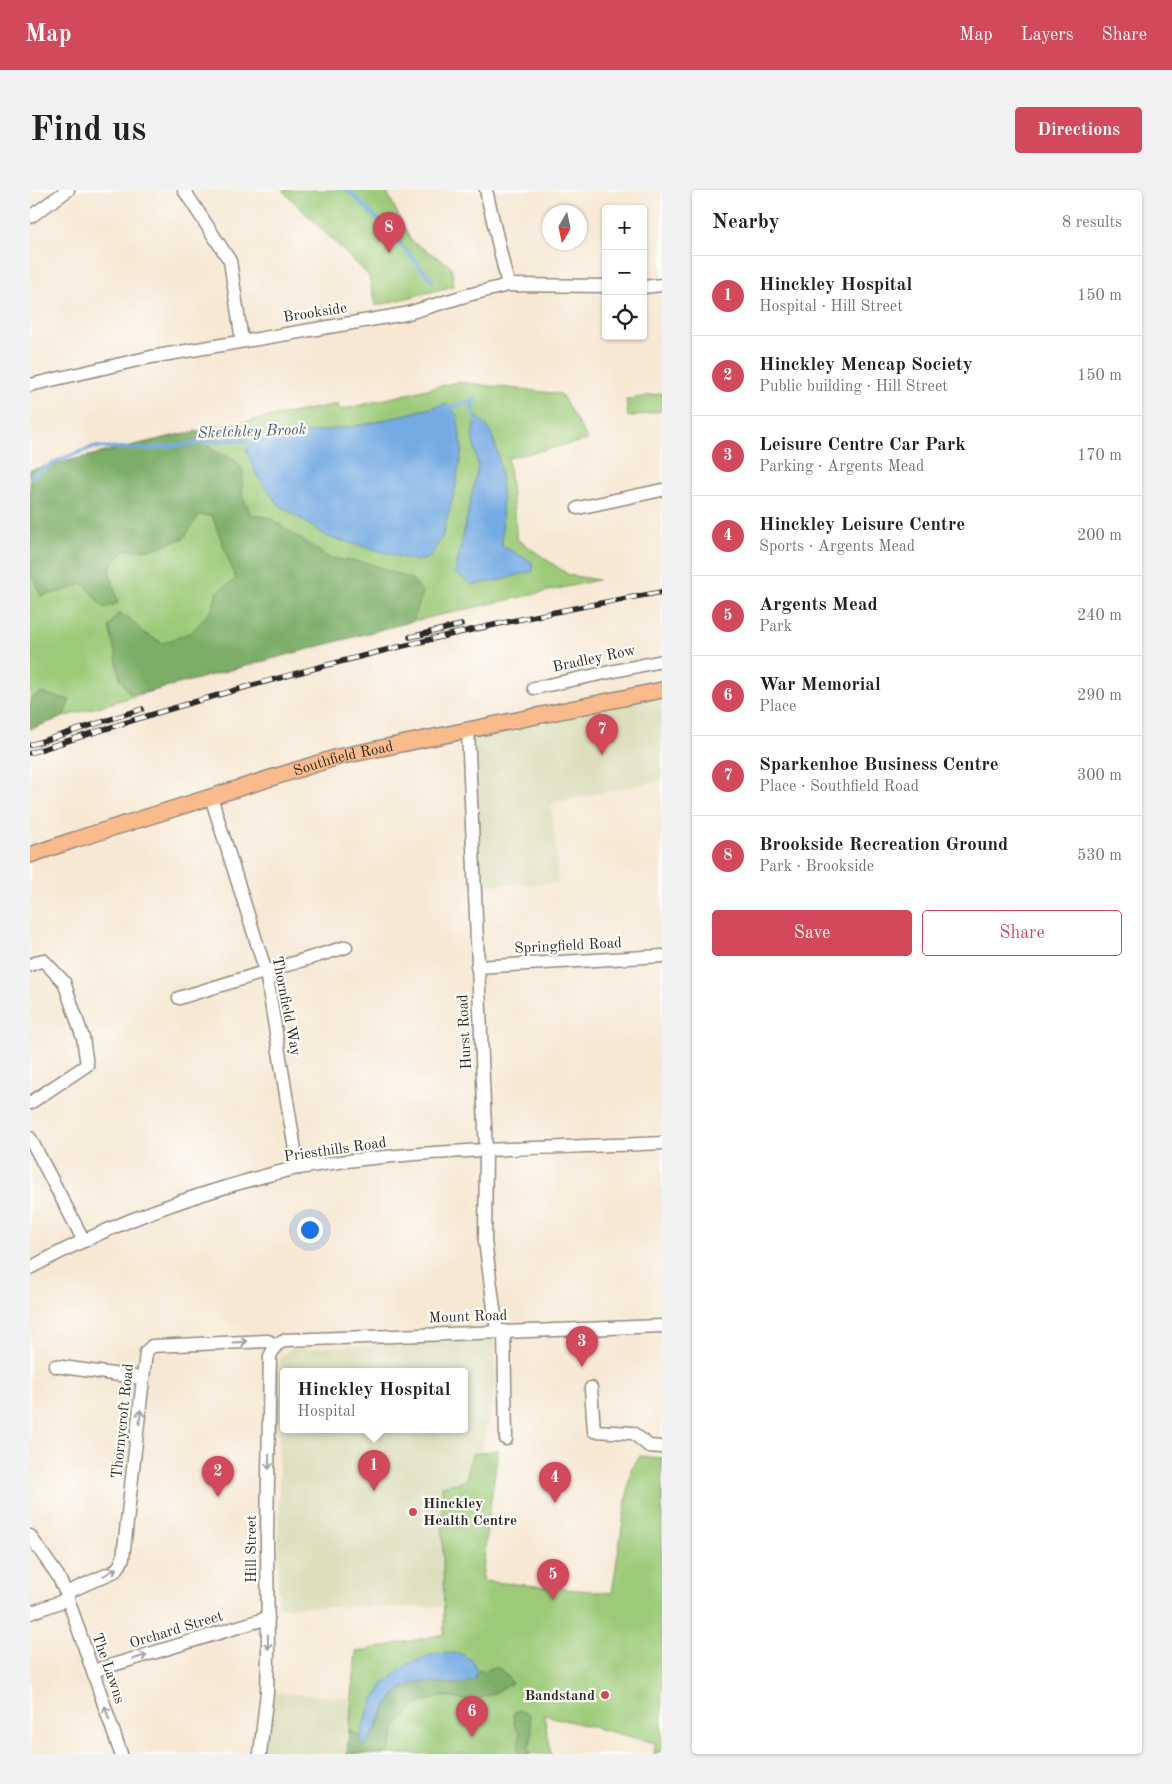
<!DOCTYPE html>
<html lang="en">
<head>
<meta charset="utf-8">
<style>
	:root { --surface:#fff; --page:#f2f2f2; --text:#202124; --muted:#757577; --line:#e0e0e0; --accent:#d1495b }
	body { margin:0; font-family:"Old Standard TT",serif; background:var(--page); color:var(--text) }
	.controls { position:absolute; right:15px; top:15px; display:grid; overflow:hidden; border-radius:5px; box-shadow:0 1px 4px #0004 }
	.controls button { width:45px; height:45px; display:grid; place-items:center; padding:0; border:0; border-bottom:1px solid var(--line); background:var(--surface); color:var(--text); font:25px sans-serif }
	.compass { position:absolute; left:512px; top:15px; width:45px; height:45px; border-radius:50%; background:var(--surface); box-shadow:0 1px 4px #0004; rotate:189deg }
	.you { position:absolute; left:279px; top:1039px; width:18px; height:18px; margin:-12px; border:4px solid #fff; border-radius:50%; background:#1a73e8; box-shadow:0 0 0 8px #1a73e833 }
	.badge { display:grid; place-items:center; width:32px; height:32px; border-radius:50%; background:var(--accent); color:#fff; font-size:16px; font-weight:700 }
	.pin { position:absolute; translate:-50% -41px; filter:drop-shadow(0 1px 2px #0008) }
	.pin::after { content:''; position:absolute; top:26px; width:18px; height:15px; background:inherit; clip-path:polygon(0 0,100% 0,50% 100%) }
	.popup { position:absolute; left:250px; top:1178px; width:188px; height:65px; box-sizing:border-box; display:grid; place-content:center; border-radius:5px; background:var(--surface); filter:drop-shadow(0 1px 4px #0005); font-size:16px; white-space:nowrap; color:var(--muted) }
	.popup b { font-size:19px; color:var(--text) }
	.popup::after { content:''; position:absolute; left:50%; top:100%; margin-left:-10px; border:10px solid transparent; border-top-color:var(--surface) }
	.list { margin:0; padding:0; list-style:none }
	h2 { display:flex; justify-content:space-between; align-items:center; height:65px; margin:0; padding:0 20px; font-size:21px }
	h2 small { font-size:16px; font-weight:400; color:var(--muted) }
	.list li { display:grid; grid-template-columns:32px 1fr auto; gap:15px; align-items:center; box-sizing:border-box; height:80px; padding:0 20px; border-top:1px solid var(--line) }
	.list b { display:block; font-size:19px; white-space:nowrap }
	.list p { margin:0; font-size:16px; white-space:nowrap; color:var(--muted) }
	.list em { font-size:16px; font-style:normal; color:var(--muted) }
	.actions { display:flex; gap:10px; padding:15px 20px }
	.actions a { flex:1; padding:11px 0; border:1px solid var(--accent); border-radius:5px; text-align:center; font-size:18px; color:var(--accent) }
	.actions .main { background:var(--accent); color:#fff }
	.icon { flex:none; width:28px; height:28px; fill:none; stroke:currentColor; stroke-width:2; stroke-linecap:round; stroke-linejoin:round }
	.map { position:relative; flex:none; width:632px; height:1564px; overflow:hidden; border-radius:5px }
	header { display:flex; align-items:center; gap:30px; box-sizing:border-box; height:70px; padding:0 25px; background:var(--accent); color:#fff }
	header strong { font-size:24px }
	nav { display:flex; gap:28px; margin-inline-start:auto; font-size:18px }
	.intro { display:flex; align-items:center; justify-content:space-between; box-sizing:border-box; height:120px; padding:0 30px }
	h1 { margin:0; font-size:35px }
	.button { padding:12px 22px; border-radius:5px; background:var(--accent); color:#fff; font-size:18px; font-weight:700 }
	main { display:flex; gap:30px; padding:0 30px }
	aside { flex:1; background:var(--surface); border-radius:5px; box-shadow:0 1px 4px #0004 }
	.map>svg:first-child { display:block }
	.built { fill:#dcdebc; fill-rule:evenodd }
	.green { fill:#9cca78; stroke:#647a52 }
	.forest { fill:#7dae68; stroke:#546c4a }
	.water { fill:#75abe3; stroke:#506b87 }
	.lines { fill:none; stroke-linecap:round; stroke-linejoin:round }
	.stream { stroke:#75abe3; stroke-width:4 }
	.minor-casing { stroke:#918a80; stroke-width:15 }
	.major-casing { stroke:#918a80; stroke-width:18 }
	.minor { stroke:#fff; stroke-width:12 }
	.major { stroke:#fabb8c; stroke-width:15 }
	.rail-casing { stroke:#2b2b2b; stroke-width:5.5 }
	.rail { stroke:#fdfcf7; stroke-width:4; stroke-dasharray:11; stroke-linecap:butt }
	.oneway { stroke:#a0a0a0 }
	.poi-dot { fill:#d1495b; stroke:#fdfcf7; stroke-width:2 }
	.labels { text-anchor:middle; stroke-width:4.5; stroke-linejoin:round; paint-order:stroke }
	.street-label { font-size:15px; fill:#2b2b2b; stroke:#fdfcf7 }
	.poi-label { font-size:15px; font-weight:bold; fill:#2b2b2b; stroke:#fdfcf7; text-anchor:start }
	.water-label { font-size:16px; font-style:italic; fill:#495e75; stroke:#fdfcf7 }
</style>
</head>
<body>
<header>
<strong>Map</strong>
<nav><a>Map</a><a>Layers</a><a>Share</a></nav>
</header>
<div class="intro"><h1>Find us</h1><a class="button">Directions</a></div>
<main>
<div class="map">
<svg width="632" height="1564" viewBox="0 0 632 1564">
	<rect width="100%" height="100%" fill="#fdfcf7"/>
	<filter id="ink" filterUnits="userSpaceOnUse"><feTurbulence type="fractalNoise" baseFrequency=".02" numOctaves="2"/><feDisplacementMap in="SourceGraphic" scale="10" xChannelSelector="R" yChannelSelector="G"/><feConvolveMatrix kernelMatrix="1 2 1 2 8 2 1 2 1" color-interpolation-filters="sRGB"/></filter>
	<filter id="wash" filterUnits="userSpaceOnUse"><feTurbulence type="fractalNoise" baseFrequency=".0096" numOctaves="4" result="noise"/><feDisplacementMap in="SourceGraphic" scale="20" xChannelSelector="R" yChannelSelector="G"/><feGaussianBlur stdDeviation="1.12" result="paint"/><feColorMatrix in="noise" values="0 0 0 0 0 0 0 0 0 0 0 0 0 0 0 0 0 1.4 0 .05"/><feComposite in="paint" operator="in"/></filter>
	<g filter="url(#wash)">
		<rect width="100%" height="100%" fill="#f7e8d4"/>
		<!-- built -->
		<g class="built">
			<path d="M632,507V590L522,613L528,693L450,695L442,547Z"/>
			<path d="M464,1149L466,1202L427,1348L413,1417H248L250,1169L259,1159ZM254,1182H434V1240H254Z"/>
			<path d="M237,1502L322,1508L317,1564H230Z"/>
		</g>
		<!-- green -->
		<g class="green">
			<path d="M252,0H356L381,51L421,76L424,96L345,116L339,86Z"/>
			<path d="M427,192L531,204L558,250L478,268L487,349L539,385L568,390L383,431L122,501L33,527L0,539V280L146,245L308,214L310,220Z"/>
			<path d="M632,203V221L598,227L596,210Z"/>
			<path d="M468,1260L457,1339L452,1391L582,1403L601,1279L610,1266L632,1268V1561L624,1564L625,1553L514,1525L521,1564H317L326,1462L414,1444L412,1296L436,1291L442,1264Z"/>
		</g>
		<!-- forest -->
		<g class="forest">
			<path d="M166,241L182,260L204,269L213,281L212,305L221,325L238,327L299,368L338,373L383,390L393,403L383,431L122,501L100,504L90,489L85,461L79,437L88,424L98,427L115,444L133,453L162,442L183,418L186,403L206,389L182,326L169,325L154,348L122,359L95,360L79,378L88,413L74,418L53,393L33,401L11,406L0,382V280Z"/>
			<path d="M11,503L40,510L33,527L0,539V509Z"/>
			<path d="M465,1476L474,1482L482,1493L464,1503L449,1509L434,1510L409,1506L383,1517L366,1538L358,1564H317L319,1540L331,1546L333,1556L341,1549L354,1523L368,1502L383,1492L405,1491L424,1494L445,1489L447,1481L458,1480Z"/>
			<path d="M488,1520L499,1524L502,1545L499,1558L501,1564H489L488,1557L490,1544L485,1536L483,1524Z"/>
		</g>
		<!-- water -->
		<g class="water">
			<path d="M416,214L427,225L432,259L425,300L412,347L399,368L386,371L298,347L249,315L227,286L216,259L226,251L337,234Z"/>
			<path d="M446,226C449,229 454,232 457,236C476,267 472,321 472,356L502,372L503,381L466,391L443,395L425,383L448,276L442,245Z"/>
			<path d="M429,1463L442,1470L447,1481L445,1489C422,1503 392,1480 368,1502C352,1516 348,1541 333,1557L331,1546L333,1535L341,1515L354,1493L378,1474L403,1464Z"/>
		</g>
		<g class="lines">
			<!-- stream -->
			<g class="stream">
				<path d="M318,0L360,42L402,90"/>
				<path d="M441,210L446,231"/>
				<path d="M417,219L446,209"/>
				<path d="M0,287L29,270L63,257L116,259L185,251L210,250L227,253"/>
			</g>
		</g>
	</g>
	<g filter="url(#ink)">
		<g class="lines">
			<defs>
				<g id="minor">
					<path d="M154,0L200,71L212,151"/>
					<path d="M456,0L478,95"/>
					<path d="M0,27L38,0"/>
					<path d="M613,97L632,95"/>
					<path d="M0,195L121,167L375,124L438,105L478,95L576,96"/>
					<path d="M548,318L632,300"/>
					<path d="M504,498L632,471"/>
					<path d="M438,540L456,961L455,1051L467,1141"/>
					<path d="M181,607L236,782L268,978"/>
					<path d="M0,775L13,770L34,792L53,848L57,875L0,913"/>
					<path d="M447,777L632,766"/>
					<path d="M149,808L316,757"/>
					<path d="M0,948L54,1051"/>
					<path d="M0,1078C62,1044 128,1017 196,997C220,990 245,982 269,978C389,958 511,959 632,953"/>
					<path d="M474,1141L476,1249"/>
					<path d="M246,1155L256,1150L632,1136"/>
					<path d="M25,1176L112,1188"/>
					<path d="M561,1198L564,1241L603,1243L619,1256L632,1257"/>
					<path d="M0,1346L28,1386L36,1403L91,1564"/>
					<path d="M36,1403L85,1381L90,1375L93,1368L116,1162L122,1156L238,1151L246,1155"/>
					<path d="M0,1423L38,1409"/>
					<path d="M63,1481L238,1428"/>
					<path d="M230,1564L237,1502L238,1463L237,1346L240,1166L246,1155"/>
				</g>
				<g id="major">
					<path id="s1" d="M0,665L44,650L308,567L632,500"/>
				</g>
			</defs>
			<!-- minor casing -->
			<use href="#minor" class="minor-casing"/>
			<!-- major casing -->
			<use href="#major" class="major-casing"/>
			<!-- minor -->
			<use href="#minor" class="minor"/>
			<!-- major -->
			<use href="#major" class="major"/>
			<defs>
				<g id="rail">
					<path d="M380,447L431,435"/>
					<path d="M0,555L112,519"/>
					<path d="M0,563C207,495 417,439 632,402"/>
				</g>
			</defs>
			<!-- rail casing -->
			<use href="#rail" class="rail-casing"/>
			<!-- rail -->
			<use href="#rail" class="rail"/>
		</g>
		<!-- one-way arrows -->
		<defs><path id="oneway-shaft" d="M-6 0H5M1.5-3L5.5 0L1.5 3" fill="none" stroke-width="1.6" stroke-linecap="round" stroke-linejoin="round" transform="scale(1.25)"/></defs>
		<g class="oneway">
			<use href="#oneway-shaft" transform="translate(210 1152) rotate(-3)"/>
			<use href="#oneway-shaft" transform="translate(110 1227) rotate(-84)"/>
			<use href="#oneway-shaft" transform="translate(239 1272) rotate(91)"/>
			<use href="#oneway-shaft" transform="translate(80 1382) rotate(-30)"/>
			<use href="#oneway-shaft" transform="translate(238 1452) rotate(89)"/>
			<use href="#oneway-shaft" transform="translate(110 1467) rotate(-17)"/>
			<use href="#oneway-shaft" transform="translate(77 1523) rotate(-108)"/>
		</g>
	</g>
	<!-- markers -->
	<g class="poi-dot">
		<circle cx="383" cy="1322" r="5"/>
		<circle cx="575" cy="1505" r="5"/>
	</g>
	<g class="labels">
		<!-- street labels -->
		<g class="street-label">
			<text transform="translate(285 122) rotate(-9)" y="5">Brookside</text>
			<text transform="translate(564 468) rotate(-12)" y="5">Bradley Row</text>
			<text dy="5" stroke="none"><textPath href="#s1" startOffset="328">Southfield Road</textPath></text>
			<text transform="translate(538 755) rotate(-3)" y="5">Springfield Road</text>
			<text transform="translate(257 816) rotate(79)" y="5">Thornfield Way</text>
			<text transform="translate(434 842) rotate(-93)" y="5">Hurst Road</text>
			<text transform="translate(305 959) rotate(-8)" y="5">Priesthills Road</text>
			<text transform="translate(438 1126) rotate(-2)" y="5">Mount Road</text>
			<text transform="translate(92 1231) rotate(-84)" y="5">Thornycroft Road</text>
			<text transform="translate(221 1359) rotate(-90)" y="5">Hill Street</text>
			<text transform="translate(146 1439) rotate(-17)" y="5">Orchard Street</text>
			<text transform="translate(79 1478) rotate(71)" y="5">The Lawns</text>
		</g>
		<!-- poi labels -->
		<g class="poi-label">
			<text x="393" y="1318">Hinckley<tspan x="393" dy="17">Health Centre</tspan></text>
			<text x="565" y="1510" text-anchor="end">Bandstand</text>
		</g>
		<!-- water labels -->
		<g class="water-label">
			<text transform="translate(222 240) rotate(-2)" y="6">Sketchley Brook</text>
		</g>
	</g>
</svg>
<div class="controls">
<button>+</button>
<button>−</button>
<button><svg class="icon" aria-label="locate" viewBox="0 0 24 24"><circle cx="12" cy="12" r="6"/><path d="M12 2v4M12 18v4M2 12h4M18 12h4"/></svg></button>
</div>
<svg class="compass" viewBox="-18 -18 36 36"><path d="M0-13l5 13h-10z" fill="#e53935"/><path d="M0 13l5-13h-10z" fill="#757577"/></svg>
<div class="you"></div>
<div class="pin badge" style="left:344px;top:1301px">1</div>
<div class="popup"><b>Hinckley Hospital</b>Hospital</div>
<div class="pin badge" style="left:188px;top:1307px">2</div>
<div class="pin badge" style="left:552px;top:1177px">3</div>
<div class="pin badge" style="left:525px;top:1313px">4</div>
<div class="pin badge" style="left:523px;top:1410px">5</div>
<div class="pin badge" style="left:442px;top:1547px">6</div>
<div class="pin badge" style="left:572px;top:565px">7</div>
<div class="pin badge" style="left:359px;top:63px">8</div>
</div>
<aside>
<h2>Nearby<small>8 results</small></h2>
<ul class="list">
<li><span class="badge">1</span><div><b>Hinckley Hospital</b><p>Hospital · Hill Street</p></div><em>150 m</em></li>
<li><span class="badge">2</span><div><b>Hinckley Mencap Society</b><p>Public building · Hill Street</p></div><em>150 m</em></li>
<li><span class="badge">3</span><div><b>Leisure Centre Car Park</b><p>Parking · Argents Mead</p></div><em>170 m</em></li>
<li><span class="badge">4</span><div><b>Hinckley Leisure Centre</b><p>Sports · Argents Mead</p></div><em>200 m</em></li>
<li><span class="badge">5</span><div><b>Argents Mead</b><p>Park</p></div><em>240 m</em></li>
<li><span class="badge">6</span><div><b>War Memorial</b><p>Place</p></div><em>290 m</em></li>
<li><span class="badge">7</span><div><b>Sparkenhoe Business Centre</b><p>Place · Southfield Road</p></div><em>300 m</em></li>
<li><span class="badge">8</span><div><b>Brookside Recreation Ground</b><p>Park · Brookside</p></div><em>530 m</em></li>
</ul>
<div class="actions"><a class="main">Save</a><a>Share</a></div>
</aside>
</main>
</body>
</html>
